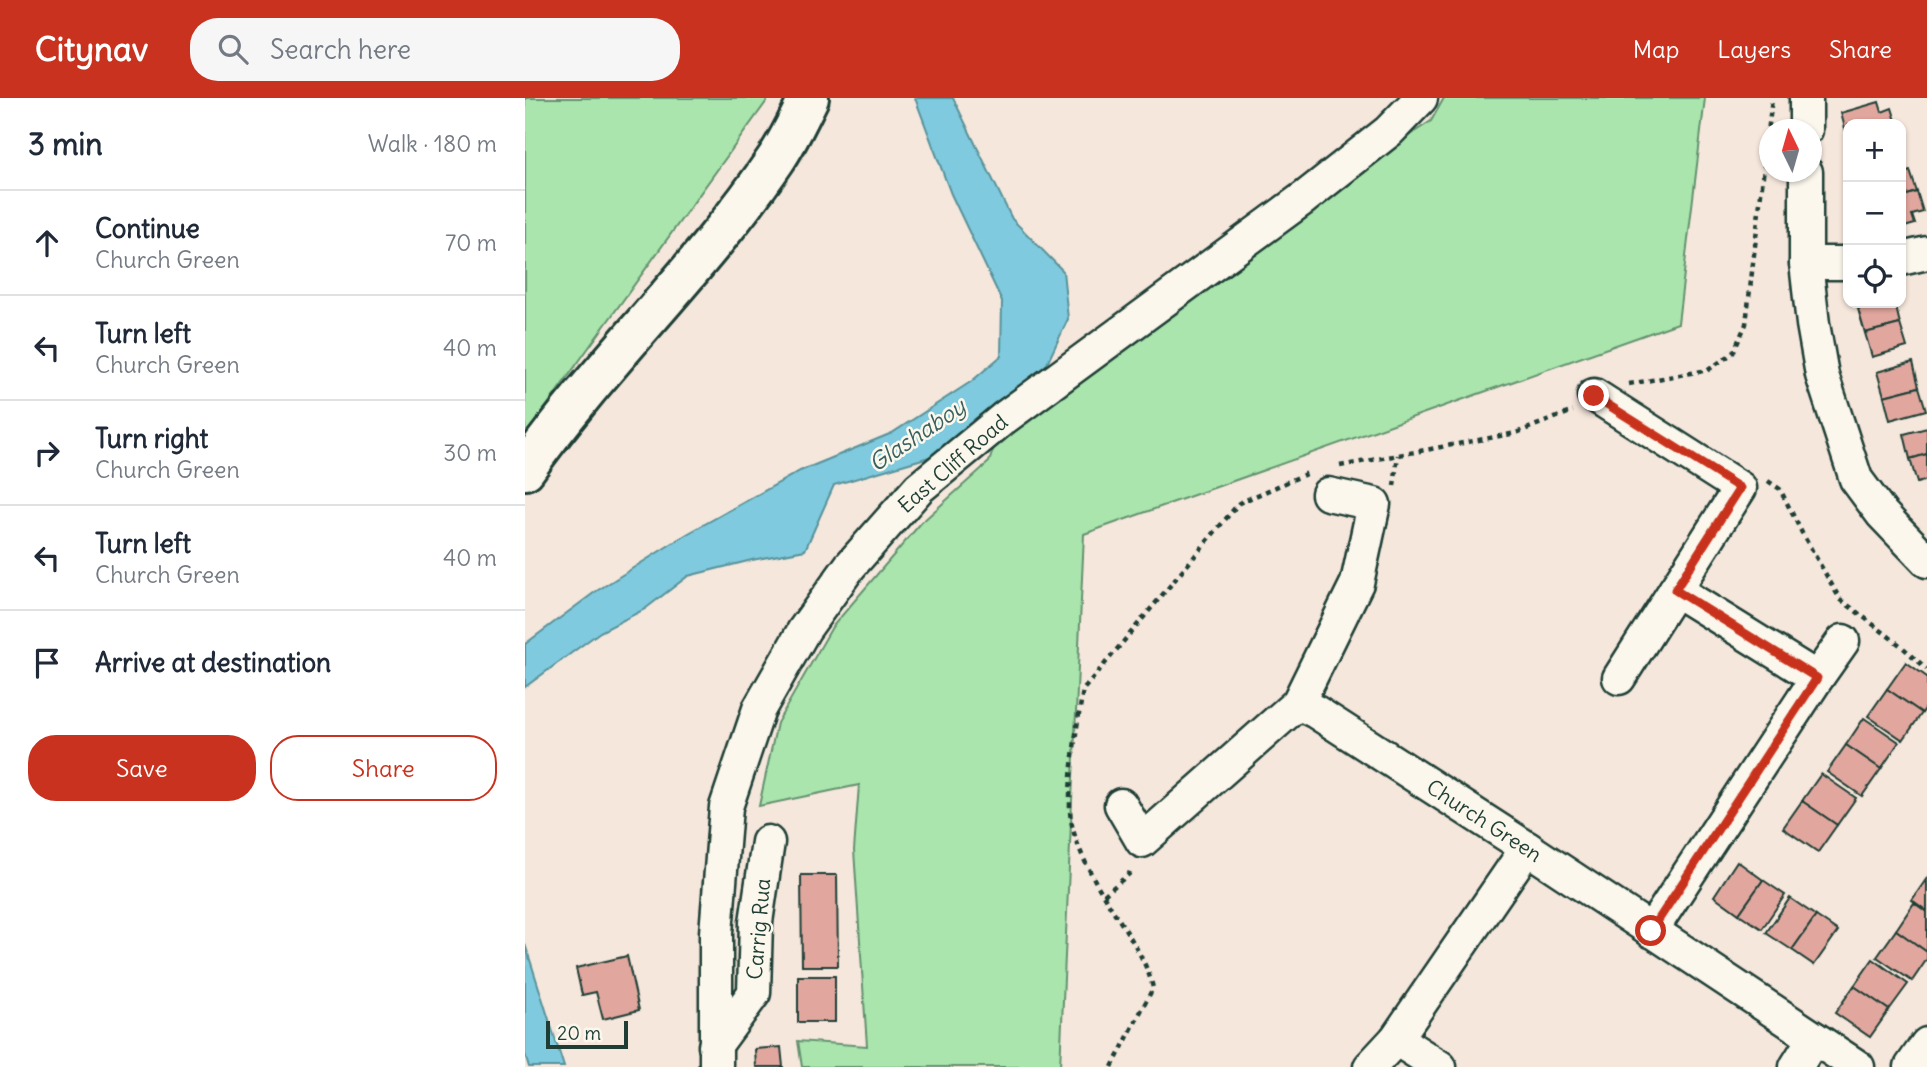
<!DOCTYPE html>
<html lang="en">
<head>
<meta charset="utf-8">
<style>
	:root { --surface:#fff; --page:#f6f6f7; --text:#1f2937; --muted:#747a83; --line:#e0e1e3; --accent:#c8321e }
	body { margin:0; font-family:Delius,sans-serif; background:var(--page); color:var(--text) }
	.controls { position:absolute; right:21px; top:21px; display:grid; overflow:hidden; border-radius:14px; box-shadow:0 2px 5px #0004 }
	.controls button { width:63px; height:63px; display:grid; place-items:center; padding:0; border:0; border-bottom:2px solid var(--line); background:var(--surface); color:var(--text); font:35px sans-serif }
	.compass { position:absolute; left:1234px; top:21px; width:63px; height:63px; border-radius:50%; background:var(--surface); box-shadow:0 2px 5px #0004; rotate:355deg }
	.scale { position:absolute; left:21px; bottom:18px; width:82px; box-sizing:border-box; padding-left:7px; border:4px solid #1f3d34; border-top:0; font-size:19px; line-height:24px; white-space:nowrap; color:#1f3d34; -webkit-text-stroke:5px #fbf7ec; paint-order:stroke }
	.stop { position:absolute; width:21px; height:21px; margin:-16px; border:5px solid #c8321e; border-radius:50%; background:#fff }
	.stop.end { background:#c8321e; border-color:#fff; box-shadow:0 2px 7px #0008 }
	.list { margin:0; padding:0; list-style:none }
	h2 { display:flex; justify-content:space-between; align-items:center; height:91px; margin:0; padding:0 28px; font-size:30px }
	h2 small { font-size:23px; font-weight:400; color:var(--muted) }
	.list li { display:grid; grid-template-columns:46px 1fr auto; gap:21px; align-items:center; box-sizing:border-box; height:105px; padding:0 28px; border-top:2px solid var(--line) }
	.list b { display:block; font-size:26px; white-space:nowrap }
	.list p { margin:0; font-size:23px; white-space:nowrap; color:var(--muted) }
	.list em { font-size:23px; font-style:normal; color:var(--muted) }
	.actions { display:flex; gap:14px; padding:21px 28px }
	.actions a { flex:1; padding:16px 0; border:2px solid var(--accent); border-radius:28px; text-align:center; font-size:24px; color:var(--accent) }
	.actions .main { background:var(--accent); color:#fff }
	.icon { flex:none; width:38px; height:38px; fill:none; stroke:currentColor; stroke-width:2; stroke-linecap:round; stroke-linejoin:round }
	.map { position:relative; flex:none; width:1402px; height:969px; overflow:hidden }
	header { display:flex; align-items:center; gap:42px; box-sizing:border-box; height:98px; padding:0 35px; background:var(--accent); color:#fff }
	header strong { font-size:33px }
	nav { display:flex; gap:38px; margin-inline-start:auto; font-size:24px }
	.search { width:490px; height:63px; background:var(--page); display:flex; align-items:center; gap:18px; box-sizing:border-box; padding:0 24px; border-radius:28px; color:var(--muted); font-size:26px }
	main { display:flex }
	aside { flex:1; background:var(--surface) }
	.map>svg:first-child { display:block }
	.green { fill:#a9e5ac; stroke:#649170; stroke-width:2 }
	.water { fill:#7fcade; stroke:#59929a; stroke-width:2 }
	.building { fill:#e1a79e; stroke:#1f3d34; stroke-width:2 }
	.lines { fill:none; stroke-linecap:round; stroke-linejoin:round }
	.street-casing { stroke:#1f3d34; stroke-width:37 }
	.secondary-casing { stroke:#1f3d34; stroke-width:44 }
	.path { stroke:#1f3d34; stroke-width:4.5; stroke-dasharray:5 5; stroke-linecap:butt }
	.street { stroke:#fbf7ec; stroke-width:32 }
	.secondary { stroke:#fbf7ec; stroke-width:38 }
	.route { stroke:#c8321e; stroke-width:9 }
	.labels { text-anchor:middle; stroke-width:5; stroke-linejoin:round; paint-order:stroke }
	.street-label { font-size:21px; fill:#1f3d34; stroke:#fbf7ec }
	.water-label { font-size:23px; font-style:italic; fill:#37605e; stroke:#fbf7ec }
</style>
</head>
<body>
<header>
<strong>Citynav</strong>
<div class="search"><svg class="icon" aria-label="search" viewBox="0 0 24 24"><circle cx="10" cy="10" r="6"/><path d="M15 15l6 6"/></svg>Search here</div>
<nav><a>Map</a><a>Layers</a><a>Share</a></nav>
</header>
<main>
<aside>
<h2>3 min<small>Walk · 180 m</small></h2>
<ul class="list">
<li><svg class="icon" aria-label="ahead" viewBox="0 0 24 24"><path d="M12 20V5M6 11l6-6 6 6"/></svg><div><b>Continue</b><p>Church Green</p></div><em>70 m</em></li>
<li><svg class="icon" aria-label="left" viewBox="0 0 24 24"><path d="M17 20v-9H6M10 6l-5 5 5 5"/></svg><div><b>Turn left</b><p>Church Green</p></div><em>40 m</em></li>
<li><svg class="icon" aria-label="right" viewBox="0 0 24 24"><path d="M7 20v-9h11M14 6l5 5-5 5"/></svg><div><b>Turn right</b><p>Church Green</p></div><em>30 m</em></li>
<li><svg class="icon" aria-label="left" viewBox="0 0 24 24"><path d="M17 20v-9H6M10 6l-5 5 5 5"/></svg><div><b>Turn left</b><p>Church Green</p></div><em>40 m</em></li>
<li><svg class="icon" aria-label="arrive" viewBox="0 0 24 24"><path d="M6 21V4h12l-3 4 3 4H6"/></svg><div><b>Arrive at destination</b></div></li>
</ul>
<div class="actions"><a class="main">Save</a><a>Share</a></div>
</aside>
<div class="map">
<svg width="1402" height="969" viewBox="0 0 1402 969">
	<rect width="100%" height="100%" fill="#f6e7dc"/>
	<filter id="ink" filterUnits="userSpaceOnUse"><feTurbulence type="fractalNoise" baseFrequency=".0143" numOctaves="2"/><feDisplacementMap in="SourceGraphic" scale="14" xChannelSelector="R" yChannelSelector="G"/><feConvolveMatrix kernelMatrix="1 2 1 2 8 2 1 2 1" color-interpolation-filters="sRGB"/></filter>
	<g filter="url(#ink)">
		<!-- green -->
		<g class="green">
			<path d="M0,0H244L0,338Z"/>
			<path d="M919,0H1180L1153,225L559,436L535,969H277L273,943L342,948L329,752L334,687L234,708L252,625L307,529L396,425L464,364L479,320L686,167L906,23Z"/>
		</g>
		<!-- water -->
		<g class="water">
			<path d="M390,0H428L487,121L538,173L543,221L522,266L487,299L411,357L309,387L280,452L227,462L163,478L120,511L75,534L0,589V546L70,494L162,436L275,373L367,335L447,283L476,258L477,203L426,96Z"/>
			<path d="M0,846L39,969H4L0,956Z"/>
		</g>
		<!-- building -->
		<g class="building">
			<path d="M1354,4L1357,14L1367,10L1372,26H1323V42L1316,15Z"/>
			<path d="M1385,73L1392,94L1376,99V76Z"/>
			<path d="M1392,94L1398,114L1387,117L1390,126L1376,130V99Z"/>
			<path d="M1354,205H1370L1375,226L1340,235L1333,211Z"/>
			<path d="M1375,226L1382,249L1347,259L1340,235Z"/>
			<path d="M1388,264L1394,289L1359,298L1352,274Z"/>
			<path d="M1394,289L1401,312L1365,322L1359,298Z"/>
			<path d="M1402,330V356L1385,361L1379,336Z"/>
			<path d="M1402,356V382L1392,385L1385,361Z"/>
			<path d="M1381,564L1402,579V608L1397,615L1362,591Z"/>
			<path d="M1362,591L1397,615L1378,642L1343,618Z"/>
			<path d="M1339,620L1374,644L1356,671L1321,647Z"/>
			<path d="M1321,647L1356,671L1337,698L1302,674Z"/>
			<path d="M1296,676L1331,700L1312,727L1277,703Z"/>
			<path d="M1277,703L1312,727L1293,754L1258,730Z"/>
			<path d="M1212,763L1238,782L1214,816L1189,798Z"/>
			<path d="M276,777H312L313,868H277Z"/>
			<path d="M1402,780V813L1387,802Z"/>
			<path d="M1238,782L1260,797L1237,831L1214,816Z"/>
			<path d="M1265,800L1291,818L1267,852L1241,835Z"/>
			<path d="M1389,805L1402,814V854L1371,832Z"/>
			<path d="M1291,818L1313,833L1289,867L1267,852Z"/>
			<path d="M1371,832L1402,854V861L1387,883L1352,859Z"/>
			<path d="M102,858L114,912L78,921L71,894L57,897L51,870Z"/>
			<path d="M1348,861L1383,886L1364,912L1329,888Z"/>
			<rect x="273" y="878" width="37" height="46"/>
			<path d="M1329,888L1364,912L1345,939L1310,915Z"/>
			<path d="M256,949L258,969H231L230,951Z"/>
		</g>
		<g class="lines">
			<defs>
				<g id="street">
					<path d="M1281,0V32"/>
					<path d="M1281,74V165L1288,226L1297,277L1331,381L1357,416L1402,463"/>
					<path d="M1376,161L1402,155"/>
					<path d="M1281,165H1323"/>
					<path d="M1069,297L1215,390L1094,580"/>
					<path d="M1150,492L1292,580"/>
					<path d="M773,605L791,614L1002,750L1333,969"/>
					<path d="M596,707L617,743L773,605L832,485L849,406L803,396"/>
					<path d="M1126,833L1292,580L1318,543"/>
					<path d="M871,941L915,969"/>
					<path d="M190,948L229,895L231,824L243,744"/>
					<path d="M191,969V835L201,709L234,611L279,532L325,468L394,390L479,320L779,100L864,33L896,0"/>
					<path d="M845,969L871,941L1002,750"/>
					<path d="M1271,969L1289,940"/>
					<path d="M1386,969L1402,946"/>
				</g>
				<path id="secondary" d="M0,372C77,263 176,172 251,61C264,42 274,20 284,0"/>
			</defs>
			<!-- street casing -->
			<use href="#street" class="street-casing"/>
			<!-- secondary casing -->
			<use href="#secondary" class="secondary-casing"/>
			<!-- path -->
			<g class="path">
				<path d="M1104,286L1183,272L1208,255L1221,226L1247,0"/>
				<path d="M815,368L991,335L1048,313"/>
				<path d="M1243,383L1255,391L1277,435L1315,501L1375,547L1402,571"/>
				<path d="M869,388L873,357"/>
				<path d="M579,797L604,776L606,770"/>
				<path d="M587,969L628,890C618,849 586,815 567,777C557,759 545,731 545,711C544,674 552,628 558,592L714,405L783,375"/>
			</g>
			<!-- street -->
			<use href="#street" class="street"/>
			<!-- secondary -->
			<use href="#secondary" class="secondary"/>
		</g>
	</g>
	<g class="lines" filter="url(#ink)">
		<!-- route -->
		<path class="route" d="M1069,298L1215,390L1150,492L1292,580L1126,833"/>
	</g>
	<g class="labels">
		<!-- street labels -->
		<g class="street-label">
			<text transform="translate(428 366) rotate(-41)" y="7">East Cliff Road</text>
			<text transform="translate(959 723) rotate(33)" y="7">Church Green</text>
			<text transform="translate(234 831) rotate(-85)" y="7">Carrig Rua</text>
		</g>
		<!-- water labels -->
		<g class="water-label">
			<text transform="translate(392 337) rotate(-34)" y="8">Glashaboy</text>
		</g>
	</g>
</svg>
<div class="controls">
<button>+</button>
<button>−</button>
<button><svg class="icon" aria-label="locate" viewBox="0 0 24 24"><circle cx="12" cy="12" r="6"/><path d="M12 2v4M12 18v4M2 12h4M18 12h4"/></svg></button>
</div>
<svg class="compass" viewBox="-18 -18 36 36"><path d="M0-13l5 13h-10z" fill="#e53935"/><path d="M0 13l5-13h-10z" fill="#747a83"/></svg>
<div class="scale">20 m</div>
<div class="stop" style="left:1126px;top:833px"></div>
<div class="stop end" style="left:1069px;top:298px"></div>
</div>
</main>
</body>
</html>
